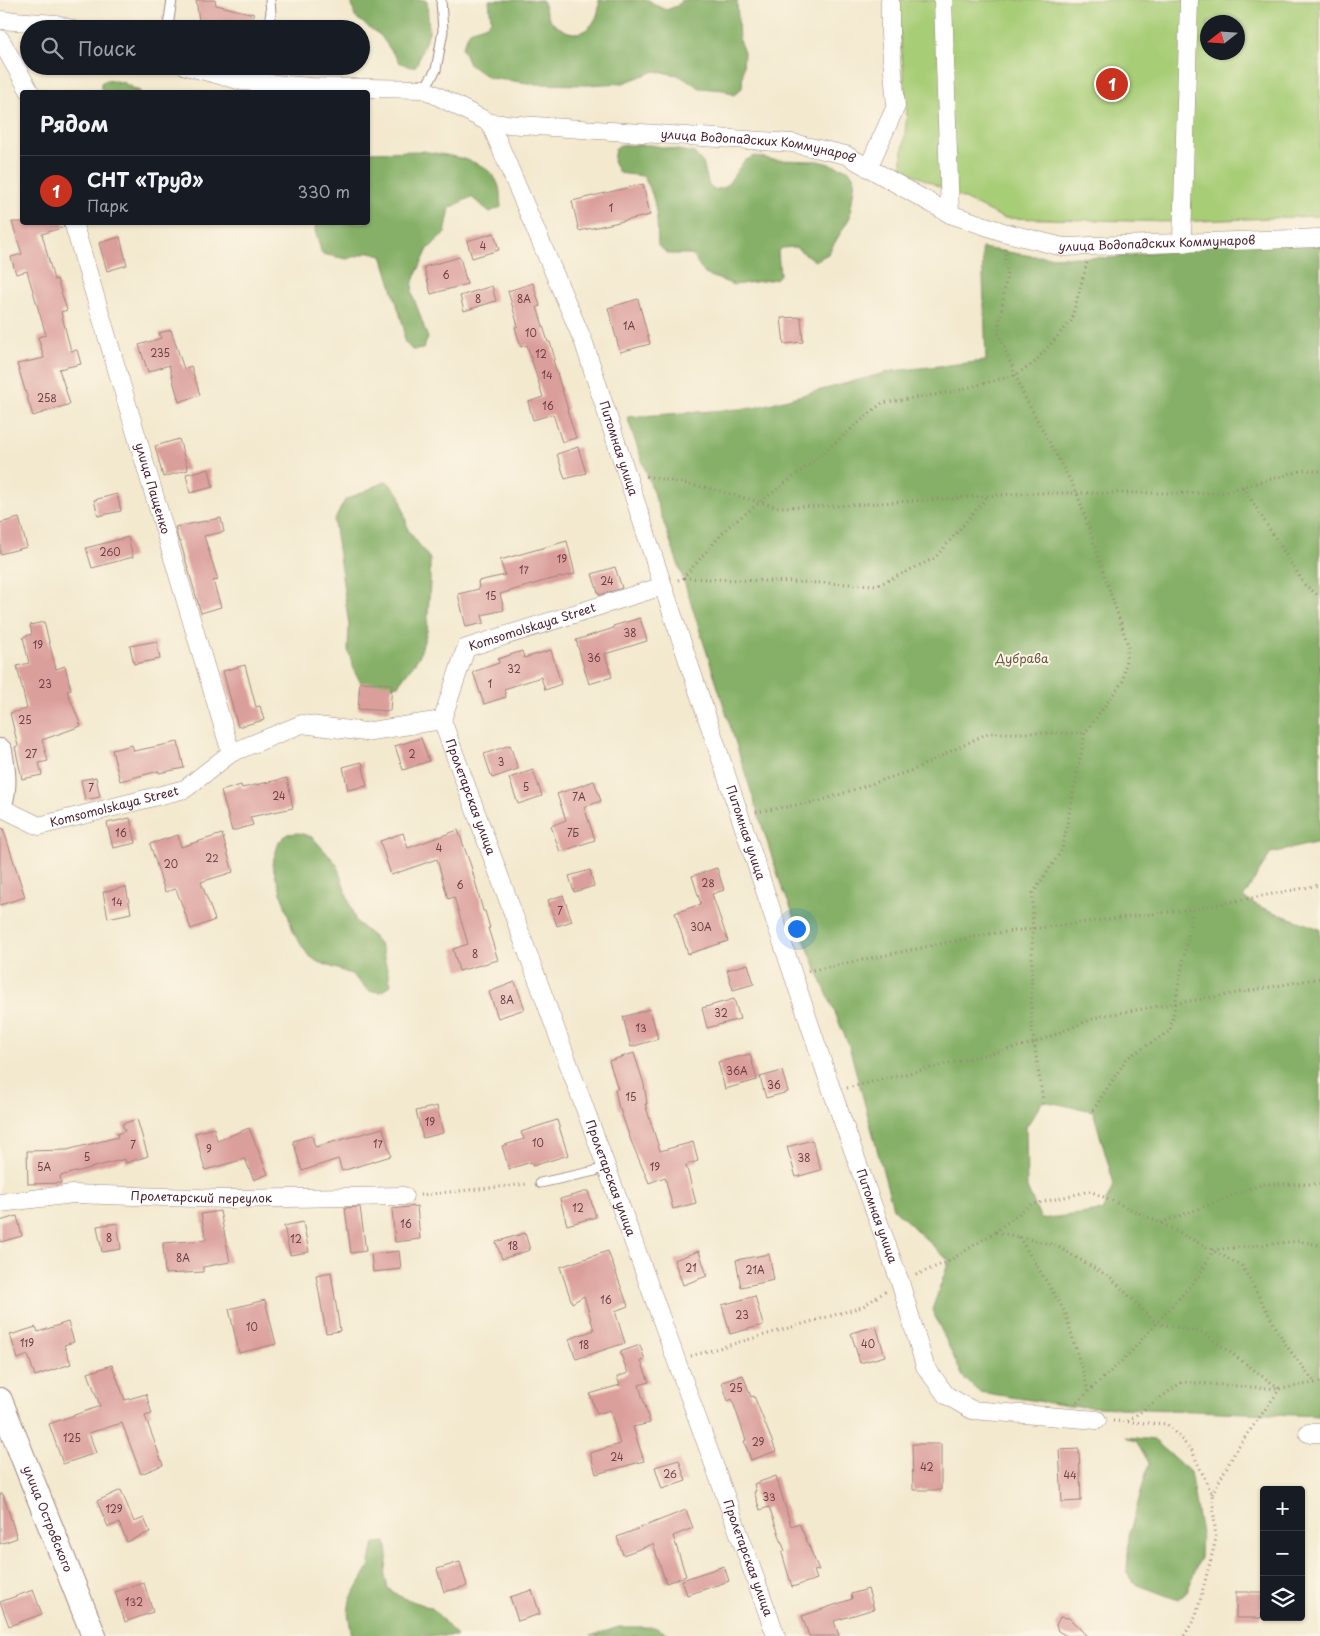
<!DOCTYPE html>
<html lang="ru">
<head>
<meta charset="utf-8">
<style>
	:root { --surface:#171b24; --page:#20242c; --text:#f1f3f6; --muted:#9ea1a6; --line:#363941; --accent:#c8321e }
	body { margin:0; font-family:"Playpen Sans",sans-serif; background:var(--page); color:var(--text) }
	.controls { position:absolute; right:15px; bottom:15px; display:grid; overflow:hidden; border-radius:5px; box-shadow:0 1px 4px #0004 }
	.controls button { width:45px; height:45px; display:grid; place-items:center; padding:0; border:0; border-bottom:1px solid var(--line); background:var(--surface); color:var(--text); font:25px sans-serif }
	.compass { position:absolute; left:1200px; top:15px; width:45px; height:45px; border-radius:50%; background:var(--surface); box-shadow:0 1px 4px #0004; rotate:253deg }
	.you { position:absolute; left:796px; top:928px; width:18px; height:18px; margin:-12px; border:4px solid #fff; border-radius:50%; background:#1a73e8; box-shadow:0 0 0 8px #1a73e833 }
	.badge { display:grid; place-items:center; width:32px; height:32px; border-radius:50%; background:var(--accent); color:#fff; font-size:16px; font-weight:700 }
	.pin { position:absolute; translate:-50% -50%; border:2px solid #fff; box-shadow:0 1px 5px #0006 }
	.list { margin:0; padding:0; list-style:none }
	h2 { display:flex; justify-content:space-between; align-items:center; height:65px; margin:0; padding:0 20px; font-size:21px }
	h2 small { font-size:16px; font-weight:400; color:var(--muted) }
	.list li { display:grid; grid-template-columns:32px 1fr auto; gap:15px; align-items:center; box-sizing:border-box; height:70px; padding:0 20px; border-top:1px solid var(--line) }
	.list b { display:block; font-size:19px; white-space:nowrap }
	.list p { margin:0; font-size:16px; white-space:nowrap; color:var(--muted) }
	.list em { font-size:16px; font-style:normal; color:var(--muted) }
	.icon { flex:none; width:28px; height:28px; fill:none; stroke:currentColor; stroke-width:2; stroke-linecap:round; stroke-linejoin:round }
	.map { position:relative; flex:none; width:1320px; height:1636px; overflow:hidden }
	.search { position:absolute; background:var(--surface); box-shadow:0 1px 4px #0004; left:20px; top:20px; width:350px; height:55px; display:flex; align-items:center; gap:12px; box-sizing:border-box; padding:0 18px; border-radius:28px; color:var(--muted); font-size:19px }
	.panel { position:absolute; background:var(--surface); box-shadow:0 1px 4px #0004; left:20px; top:90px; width:350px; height:135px; border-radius:5px }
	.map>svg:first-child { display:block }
	.green { fill:#a8cd77; stroke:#797651; fill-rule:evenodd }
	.forest { fill:#86b068; stroke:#68684a; fill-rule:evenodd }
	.building { fill:#db9f9b }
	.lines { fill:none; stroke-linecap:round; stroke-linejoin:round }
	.lane-casing { stroke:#9e847d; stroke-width:11 }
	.street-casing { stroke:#9e847d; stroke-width:19 }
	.secondary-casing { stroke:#9e847d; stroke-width:26 }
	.path { stroke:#9e847d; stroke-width:3; stroke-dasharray:1 4; stroke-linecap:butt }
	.lane { stroke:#fff; stroke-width:9 }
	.street { stroke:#fff; stroke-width:18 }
	.secondary { stroke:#fff; stroke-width:24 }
	.labels { text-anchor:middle; stroke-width:4; stroke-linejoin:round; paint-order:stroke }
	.number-label { font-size:10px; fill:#6e3f47 }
	.street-label { font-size:12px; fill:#4a1f2b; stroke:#fcf5e5 }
	.park-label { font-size:12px; fill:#665342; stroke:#fcf5e5 }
</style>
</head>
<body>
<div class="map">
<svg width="1320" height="1636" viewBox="0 0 1320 1636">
	<rect width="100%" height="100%" fill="#fcf5e5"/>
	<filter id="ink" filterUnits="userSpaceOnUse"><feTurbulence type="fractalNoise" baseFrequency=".02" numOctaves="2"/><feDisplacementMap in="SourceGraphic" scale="10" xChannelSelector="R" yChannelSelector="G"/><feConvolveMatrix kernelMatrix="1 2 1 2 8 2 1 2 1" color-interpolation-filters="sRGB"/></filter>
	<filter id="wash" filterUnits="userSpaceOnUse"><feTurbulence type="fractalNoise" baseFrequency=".0096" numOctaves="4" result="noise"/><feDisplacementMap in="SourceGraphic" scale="20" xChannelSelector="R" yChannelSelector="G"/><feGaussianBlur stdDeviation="1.12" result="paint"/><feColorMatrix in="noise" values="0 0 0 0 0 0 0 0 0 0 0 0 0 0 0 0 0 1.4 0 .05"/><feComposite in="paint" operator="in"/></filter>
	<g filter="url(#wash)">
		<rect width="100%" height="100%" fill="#f3e9cf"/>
		<!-- green -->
		<path class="green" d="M897,0H1320V216L1175,222L1003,218L901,168L907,115ZM1208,22H1238V52H1208Z"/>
		<!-- forest -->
		<g class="forest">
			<path d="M351,0H425L427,2L429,32L416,66L410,67L399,62L381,36L355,17Z"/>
			<path d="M489,0H542C545,7 547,17 552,22C554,25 559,27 562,29C583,42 601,21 599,0H649L655,5L666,10L677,6L682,0H737L739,40L744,52L742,88L734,95L724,90L700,88L678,75L655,71L623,83L586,85L536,84L489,78L469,64L462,47L470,31L487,25L491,20Z"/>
			<path d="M106,80L122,82L141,92H108L101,89V83Z"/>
			<path d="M620,145H651L694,153L703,163L709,186L714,190L726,187L744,161L755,156L774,160L819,161L849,170L855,179L850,217L828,254L815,261L795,247L782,248L778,252L780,275L776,279L734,285L705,274L693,256L687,254H669L658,246C657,220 658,199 643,176L619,173L613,161L615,149Z"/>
			<path d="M423,151C447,156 488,158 498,184C501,191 500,200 501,207L490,212L471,197L450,208L445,233L428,249L413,281L412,293L428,338L423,349L412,350L404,341V328L382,255L370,252L347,259L322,254L315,230L316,223L368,222V152Z"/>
			<path d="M1256,238H1320V842L1271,853L1243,898L1265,909L1320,929V1416L1069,1406L979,1392L963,1377L932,1310L949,1261L893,1208L849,1046L781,885L683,578L627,417L754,408L892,371L986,361L982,248L1032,256L1111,258ZM1043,1101L1093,1111L1114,1184L1102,1211L1041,1219L1027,1188L1026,1127Z"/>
			<path d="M387,481L400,495L408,530L430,559V582L427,631L419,657L398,685L374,691L363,685L356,675L348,650L349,625L334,521L345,500Z"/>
			<path d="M299,833L312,837L336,863L356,922L375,938L382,949L391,985L381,992L369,991L351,974L318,962L308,955L294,934L272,864L279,842L287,834Z"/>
			<path d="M1126,1437L1154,1440L1190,1472L1201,1534L1200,1558L1187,1592L1178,1600L1133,1583L1127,1572L1129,1535L1149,1463L1137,1442Z"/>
			<path d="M386,1542L388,1554L385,1577L388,1588L399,1596L433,1609L457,1636H352L348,1613L350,1600L369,1567L374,1543Z"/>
			<path d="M619,1627H654L673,1636H591Z"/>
		</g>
		<g id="blocks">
			<!-- building -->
			<g class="building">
				<path d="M196,0H215L216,5L254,14L250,29H236L199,20Z"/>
				<path d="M643,184L650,215L579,231L572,201Z"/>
				<path d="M12,222H63L64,227L42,234L54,280L57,279L67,310L61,312L71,351L77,350L81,364L59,369L70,404L33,416L17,364L44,358L38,337L46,335L27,271L16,274L11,257L22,254Z"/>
				<path d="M494,233L499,250L472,258L467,241Z"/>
				<path d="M120,237L127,265L107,271L99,243Z"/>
				<path d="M460,257L467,284L431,294L424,267Z"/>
				<path d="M533,283L540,306L537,307L548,342H550L555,359L553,360L568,410H567L576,438L562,442L553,414L533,420L528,402L543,397L527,345L521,347L515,327L518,326L508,291Z"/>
				<path d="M492,286L496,301L464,311L460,296Z"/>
				<path d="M638,299L650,344L620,352L608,308Z"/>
				<path d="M801,317L803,342L784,344L781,318Z"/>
				<path d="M171,330L184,369L191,366L200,395L179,402L169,365L148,372L139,345L161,338L159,333Z"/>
				<path d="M179,439L188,470L163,477L155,446Z"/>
				<path d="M578,447L586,473L565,479L557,454Z"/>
				<path d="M209,469L213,487L190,493L186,474Z"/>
				<path d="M117,494L121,511L98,516L94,500Z"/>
				<path d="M19,518L27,547L0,554V523Z"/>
				<path d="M221,518L224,532L204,536L218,580L213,581L221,607L201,613L180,541L179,542L175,527Z"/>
				<path d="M128,537L133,557L92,568L86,548Z"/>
				<path d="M567,541L575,574L548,580L500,594L504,610L482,615L484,623L466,627L458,594L479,589L478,581L505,575L500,560Z"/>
				<path d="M615,567L622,588L599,595L592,574Z"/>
				<path d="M640,618L647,641L605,654L612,677L589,684L576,640L614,628L613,626Z"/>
				<path d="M44,622L56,669L65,666L71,690L67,691L81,726L42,740L48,761L39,763L42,775L22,779L15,747L18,746L10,713L27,709L17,666L29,663L23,637L32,634L30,625Z"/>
				<path d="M157,641L160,659L134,664L130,646Z"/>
				<path d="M551,650L561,684L545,690L541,677L504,689L506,697L484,704L473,672L499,663L498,659L522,651L524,658Z"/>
				<path d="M245,665L256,707L260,706L264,720L238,727L223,671Z"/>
				<path d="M360,682L392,684L390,711L358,709Z"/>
				<path d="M421,738L429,761L403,770L395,746Z"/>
				<path d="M178,742L184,768L159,773V771L120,781L112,750L132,745L134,751Z"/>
				<path d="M510,745L518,769L492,778L484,754Z"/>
				<path d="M362,762L367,786L348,790L343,767Z"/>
				<path d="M533,770L542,796L518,804L509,778Z"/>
				<path d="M96,777L100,797L85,800L81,780Z"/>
				<path d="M287,778L293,808L250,817L253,825L232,831L221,791L241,785L242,788Z"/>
				<path d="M594,781L601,801L584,807L595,840L560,852L551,826L566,820L557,794Z"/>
				<path d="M130,818L136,843L113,848L107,823Z"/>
				<path d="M3,828L25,897L0,905V829Z"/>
				<path d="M458,830L471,866L483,911H485L490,928H488L498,960L459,971L453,949L468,944L454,897L448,899L437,859L391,875L380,841L403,833L408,848Z"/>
				<path d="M222,834L233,872L201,882L215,920L191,929L176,889L165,892L150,844L178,835L181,847Z"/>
				<path d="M717,868L724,890L712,894L728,941L688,954L675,913L701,904L692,876Z"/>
				<path d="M590,870L594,886L574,892L569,876Z"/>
				<path d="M126,887L131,913L108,918L103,892Z"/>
				<path d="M563,895L572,921L557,926L548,900Z"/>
				<path d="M748,964L754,984L733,990L727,970Z"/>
				<path d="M515,982L525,1009L498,1018L489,992Z"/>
				<path d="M734,999L740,1019L707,1028L702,1008Z"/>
				<path d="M650,1009L658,1039L631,1047L623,1017Z"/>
				<path d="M634,1053L644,1084L647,1104H645L660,1151L693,1142L698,1161L686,1165L696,1203L673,1209L665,1177L649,1183L631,1141L620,1109H619L615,1089H618L609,1061Z"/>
				<path d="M750,1054L757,1080L725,1089L718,1062Z"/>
				<path d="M782,1071L788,1092L766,1098L760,1077Z"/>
				<path d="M437,1106L443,1133L423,1138L416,1111Z"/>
				<path d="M137,1119L148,1156L126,1163L125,1159L60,1176L61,1183L28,1184L27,1151L67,1150L118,1137L117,1134L125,1131L122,1124Z"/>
				<path d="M557,1120L568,1155L533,1166L531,1162L509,1169L502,1146L524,1139L521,1132Z"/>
				<path d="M214,1128L217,1141L249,1128L268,1174L254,1180L245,1159L205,1170L195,1133Z"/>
				<path d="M383,1128L391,1156L342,1171L338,1159L302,1171L293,1141L312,1135L315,1147Z"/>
				<path d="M812,1140L821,1170L796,1177L787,1147Z"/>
				<path d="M588,1191L596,1217L567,1225L560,1199Z"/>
				<path d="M417,1206L420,1239L395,1242L392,1209Z"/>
				<path d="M360,1207L366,1251L351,1253L345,1208Z"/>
				<path d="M220,1211L230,1262L203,1267V1272L165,1274L163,1243L206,1240L201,1214Z"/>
				<path d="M17,1216L22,1236L0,1242V1221Z"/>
				<path d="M303,1222L309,1252L290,1255L284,1226Z"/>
				<path d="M117,1223L121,1249L102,1252L97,1226Z"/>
				<path d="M525,1233L530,1250L502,1259L496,1242Z"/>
				<path d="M399,1251L401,1269L373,1272L371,1254Z"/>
				<path d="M608,1251L628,1306L615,1311L625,1343L576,1359L569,1339L594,1330L584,1296L572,1303L560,1267Z"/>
				<path d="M699,1251L707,1276L683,1285L674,1260Z"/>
				<path d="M769,1254L774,1280L741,1287L736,1260Z"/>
				<path d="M331,1272L340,1331L326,1333L316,1275Z"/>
				<path d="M755,1296L763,1325L730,1334L722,1305Z"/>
				<path d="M265,1300L276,1344L239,1353L229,1309Z"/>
				<path d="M68,1322L74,1342L64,1345L71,1364L35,1376L28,1355L18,1359L10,1335L36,1327L38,1332Z"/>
				<path d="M876,1326L885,1356L860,1363L851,1333Z"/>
				<path d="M640,1345L645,1360L641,1361L649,1382L639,1385L650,1423L633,1427L644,1461L596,1474L590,1453L620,1444L610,1410L597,1414L590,1394L620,1385L617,1377L628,1373L620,1352Z"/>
				<path d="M112,1365L125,1400L146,1394L152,1414L145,1416L163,1465L141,1474L122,1423L89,1433L96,1453L63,1464L49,1424L100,1406L88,1373Z"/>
				<path d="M743,1375L751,1397L754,1396L776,1451L751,1460L744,1441L746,1440L732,1399L728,1401L722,1382Z"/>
				<path d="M912,1444H941V1490H913Z"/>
				<path d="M1079,1449L1081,1501L1062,1502L1059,1450Z"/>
				<path d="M679,1460L686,1481L662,1489L655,1467Z"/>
				<path d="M776,1476L791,1526L799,1523L819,1570L814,1571L817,1579L792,1587L782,1553L785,1551L769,1507L760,1510L754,1492L756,1491L754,1484Z"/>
				<path d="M121,1490L134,1522L144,1518L150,1532L127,1542L119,1523L108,1527L97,1501Z"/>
				<path d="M0,1494H3L17,1538L0,1544Z"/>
				<path d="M686,1510L693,1528L673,1536L686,1576L666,1583L653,1544L623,1555L617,1537Z"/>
				<path d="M460,1562L467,1586L444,1592L437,1569Z"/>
				<path d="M724,1566L729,1581L687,1595L682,1580Z"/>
				<path d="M144,1583L153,1612L125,1622L115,1592Z"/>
				<path d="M868,1589L874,1609L834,1621L839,1636H809L802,1616L852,1599L851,1594Z"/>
				<path d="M33,1590L42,1614L9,1626L0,1602Z"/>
				<path d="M532,1590L540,1614L518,1621L510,1597Z"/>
				<path d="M1236,1592H1262L1261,1618H1236Z"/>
				<path d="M1060,1617L1069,1618L1087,1636H1067L1058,1631L1056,1625Z"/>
			</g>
		</g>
	</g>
	<g filter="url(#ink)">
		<use href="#blocks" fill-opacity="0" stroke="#9e847d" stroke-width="1"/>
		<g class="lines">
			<defs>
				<g id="lane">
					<path d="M168,26L178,29"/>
					<path d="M166,29L168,26L172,0"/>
					<path d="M267,29L271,13L270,0"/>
					<path d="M361,51H363"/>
					<path d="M424,89L436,70L443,31L441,0"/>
					<path d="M540,1183L595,1171L606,1166"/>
				</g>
				<g id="street">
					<path d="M943,0L950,214"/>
					<path d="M0,20L56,24L71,29"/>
					<path d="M0,39L30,92"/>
					<path id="s1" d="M186,66L242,81L311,87L424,89L490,123L792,143L846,155L950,214L1003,232L1063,247L1320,238"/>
					<path id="s2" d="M490,123L584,343L663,586L832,1091L900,1282L925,1366L946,1395L972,1410L1097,1420"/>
					<path d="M868,168L896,106L890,35V0"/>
					<path id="s3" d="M73,222L231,753"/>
					<path d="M1182,241L1189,0"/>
					<path id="s4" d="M442,720L606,1166L776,1636"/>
					<path id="s5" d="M0,807L39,826L185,789L231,753L302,724L365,732L442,720L466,648L663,586"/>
					<path id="s6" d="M0,1203L73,1194L226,1199L404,1196"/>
					<path d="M1308,1433H1320"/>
				</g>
				<g id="secondary">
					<path d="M0,751C3,769 6,785 0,804"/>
					<path id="s7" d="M0,1400L94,1636"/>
				</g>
			</defs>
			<!-- lane casing -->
			<use href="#lane" class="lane-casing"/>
			<!-- street casing -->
			<use href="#street" class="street-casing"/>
			<!-- secondary casing -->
			<use href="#secondary" class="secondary-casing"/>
			<!-- path -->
			<g class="path">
				<path d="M1005,249L1007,274L998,332L1023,394L1077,493L1128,645L1123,681L1085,733L1062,850L1033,893L1031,1022L1043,1101"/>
				<path d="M646,476L717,490L777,507L835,506L1031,493H1220L1304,470L1320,471"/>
				<path d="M1243,487L1305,585L1320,597"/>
				<path d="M684,578L878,585L935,558L988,496"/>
				<path d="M678,580L683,578L728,527L810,464L882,403L952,392L1015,375L1034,363L1071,321L1087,263"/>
				<path d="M756,812L820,801L913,770L988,733H1085"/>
				<path d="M808,971L989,934L1193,909L1320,885"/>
				<path d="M847,1088L1034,1043L1100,1016L1220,996L1320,978"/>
				<path d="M1093,1110L1127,1058L1170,1031L1193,909"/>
				<path d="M420,1195L528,1184"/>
				<path d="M1161,1223L1263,1184H1320"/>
				<path d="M996,1232L1055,1245L1111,1278L1156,1323L1204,1333L1280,1389"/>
				<path d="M1019,1237L1065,1312L1088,1390"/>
				<path d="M916,1275L949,1261L995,1232L1030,1205L1090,1191L1161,1223L1242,1266L1285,1344L1315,1383"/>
				<path d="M691,1356L862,1307L886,1291"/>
				<path d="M1077,1402L1125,1358L1199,1276L1213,1250L1299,1241L1320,1245"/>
				<path d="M1113,1421L1167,1424L1192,1451L1212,1494L1216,1539L1196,1616L1184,1636"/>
				<path d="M1128,1421L1182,1382L1279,1389"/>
				<path d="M1212,1494L1238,1447L1280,1389L1320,1382"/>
			</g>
			<!-- lane -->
			<use href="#lane" class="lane"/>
			<!-- street -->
			<use href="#street" class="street"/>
			<!-- secondary -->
			<use href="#secondary" class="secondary"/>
		</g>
	</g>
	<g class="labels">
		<!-- number labels -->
		<g class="number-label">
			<text x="611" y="212">1</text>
			<text x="483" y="250">4</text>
			<text x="446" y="279">6</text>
			<text x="478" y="303">8</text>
			<text x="524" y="303">8А</text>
			<text x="629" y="330">1А</text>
			<text x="531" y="337">10</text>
			<text x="160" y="357">235</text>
			<text x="541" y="358">12</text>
			<text x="547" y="379">14</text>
			<text x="47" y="402">258</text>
			<text x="548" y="410">16</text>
			<text x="110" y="556">260</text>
			<text x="562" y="563">19</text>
			<text x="524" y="574">17</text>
			<text x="607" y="585">24</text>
			<text x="491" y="600">15</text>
			<text x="630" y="637">38</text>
			<text x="38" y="649">19</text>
			<text x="594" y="662">36</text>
			<text x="514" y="673">32</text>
			<text x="45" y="688">23</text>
			<text x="490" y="688">1</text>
			<text x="25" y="724">25</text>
			<text x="31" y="758">27</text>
			<text x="412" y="758">2</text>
			<text x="501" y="766">3</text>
			<text x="526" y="791">5</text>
			<text x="91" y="792">7</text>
			<text x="279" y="800">24</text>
			<text x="579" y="801">7А</text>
			<text x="121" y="837">16</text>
			<text x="573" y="837">7Б</text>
			<text x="439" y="852">4</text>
			<text x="212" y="862">22</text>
			<text x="171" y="868">20</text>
			<text x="708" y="887">28</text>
			<text x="460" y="889">6</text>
			<text x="117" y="906">14</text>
			<text x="560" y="915">7</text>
			<text x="701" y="931">30А</text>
			<text x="475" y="958">8</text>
			<text x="507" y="1004">8А</text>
			<text x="721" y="1017">32</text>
			<text x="641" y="1032">13</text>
			<text x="737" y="1075">36А</text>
			<text x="774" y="1089">36</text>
			<text x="631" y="1101">15</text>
			<text x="430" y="1126">19</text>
			<text x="538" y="1147">10</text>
			<text x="378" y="1148">17</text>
			<text x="133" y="1149">7</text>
			<text x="209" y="1153">9</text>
			<text x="87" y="1161">5</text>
			<text x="804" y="1162">38</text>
			<text x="44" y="1171">5А</text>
			<text x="655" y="1171">19</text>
			<text x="578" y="1212">12</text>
			<text x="406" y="1228">16</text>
			<text x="109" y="1242">8</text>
			<text x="296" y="1243">12</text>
			<text x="513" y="1250">18</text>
			<text x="183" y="1262">8А</text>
			<text x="691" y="1272">21</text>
			<text x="755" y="1274">21А</text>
			<text x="606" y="1304">16</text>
			<text x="742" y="1319">23</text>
			<text x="252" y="1331">10</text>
			<text x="27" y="1347">119</text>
			<text x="868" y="1348">40</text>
			<text x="584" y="1349">18</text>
			<text x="736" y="1392">25</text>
			<text x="72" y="1442">125</text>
			<text x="758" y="1446">29</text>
			<text x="617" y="1461">24</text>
			<text x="927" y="1471">42</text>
			<text x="670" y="1478">26</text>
			<text x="1070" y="1479">44</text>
			<text x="769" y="1501">33</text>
			<text x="114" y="1513">129</text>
			<text x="134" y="1606">132</text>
		</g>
		<!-- street labels -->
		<g class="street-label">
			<text dy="4" stroke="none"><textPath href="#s1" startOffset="584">улица Водопадских Коммунаров</textPath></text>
			<text dy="4" stroke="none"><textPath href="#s1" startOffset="1004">улица Водопадских Коммунаров</textPath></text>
			<text dy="4" stroke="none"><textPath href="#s2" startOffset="350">Питомная улица</textPath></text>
			<text dy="4" stroke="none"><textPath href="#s3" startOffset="278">улица Пащенко</textPath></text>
			<text dy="4" stroke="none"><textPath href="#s5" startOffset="616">Komsomolskaya Street</textPath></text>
			<text dy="4" stroke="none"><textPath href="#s4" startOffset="82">Пролетарская улица</textPath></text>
			<text dy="4" stroke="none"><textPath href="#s5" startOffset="121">Komsomolskaya Street</textPath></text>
			<text dy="4" stroke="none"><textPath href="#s2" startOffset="755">Питомная улица</textPath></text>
			<text dy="4" stroke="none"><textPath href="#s4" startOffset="488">Пролетарская улица</textPath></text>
			<text dy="4" stroke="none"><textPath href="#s6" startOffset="202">Пролетарский переулок</textPath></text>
			<text dy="4" stroke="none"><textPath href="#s2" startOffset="1160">Питомная улица</textPath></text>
			<text dy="4" stroke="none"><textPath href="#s7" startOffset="128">улица Островского</textPath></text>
			<text dy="4" stroke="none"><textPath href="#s4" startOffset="892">Пролетарская улица</textPath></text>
		</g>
		<!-- park labels -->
		<g class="park-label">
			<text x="1022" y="663">Дубрава</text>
		</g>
	</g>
</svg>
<div class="controls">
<button>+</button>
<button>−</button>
<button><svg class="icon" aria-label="layers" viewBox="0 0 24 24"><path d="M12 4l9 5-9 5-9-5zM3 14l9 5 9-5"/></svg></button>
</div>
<svg class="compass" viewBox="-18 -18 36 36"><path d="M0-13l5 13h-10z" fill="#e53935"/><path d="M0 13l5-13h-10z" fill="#9ea1a6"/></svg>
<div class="you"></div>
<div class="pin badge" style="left:1112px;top:84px">1</div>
<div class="search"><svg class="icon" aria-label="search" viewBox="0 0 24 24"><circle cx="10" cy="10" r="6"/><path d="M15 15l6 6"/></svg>Поиск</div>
<section class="panel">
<h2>Рядом<small></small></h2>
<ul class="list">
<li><span class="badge">1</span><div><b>СНТ «Труд»</b><p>Парк</p></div><em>330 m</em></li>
</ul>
</section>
</div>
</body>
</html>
